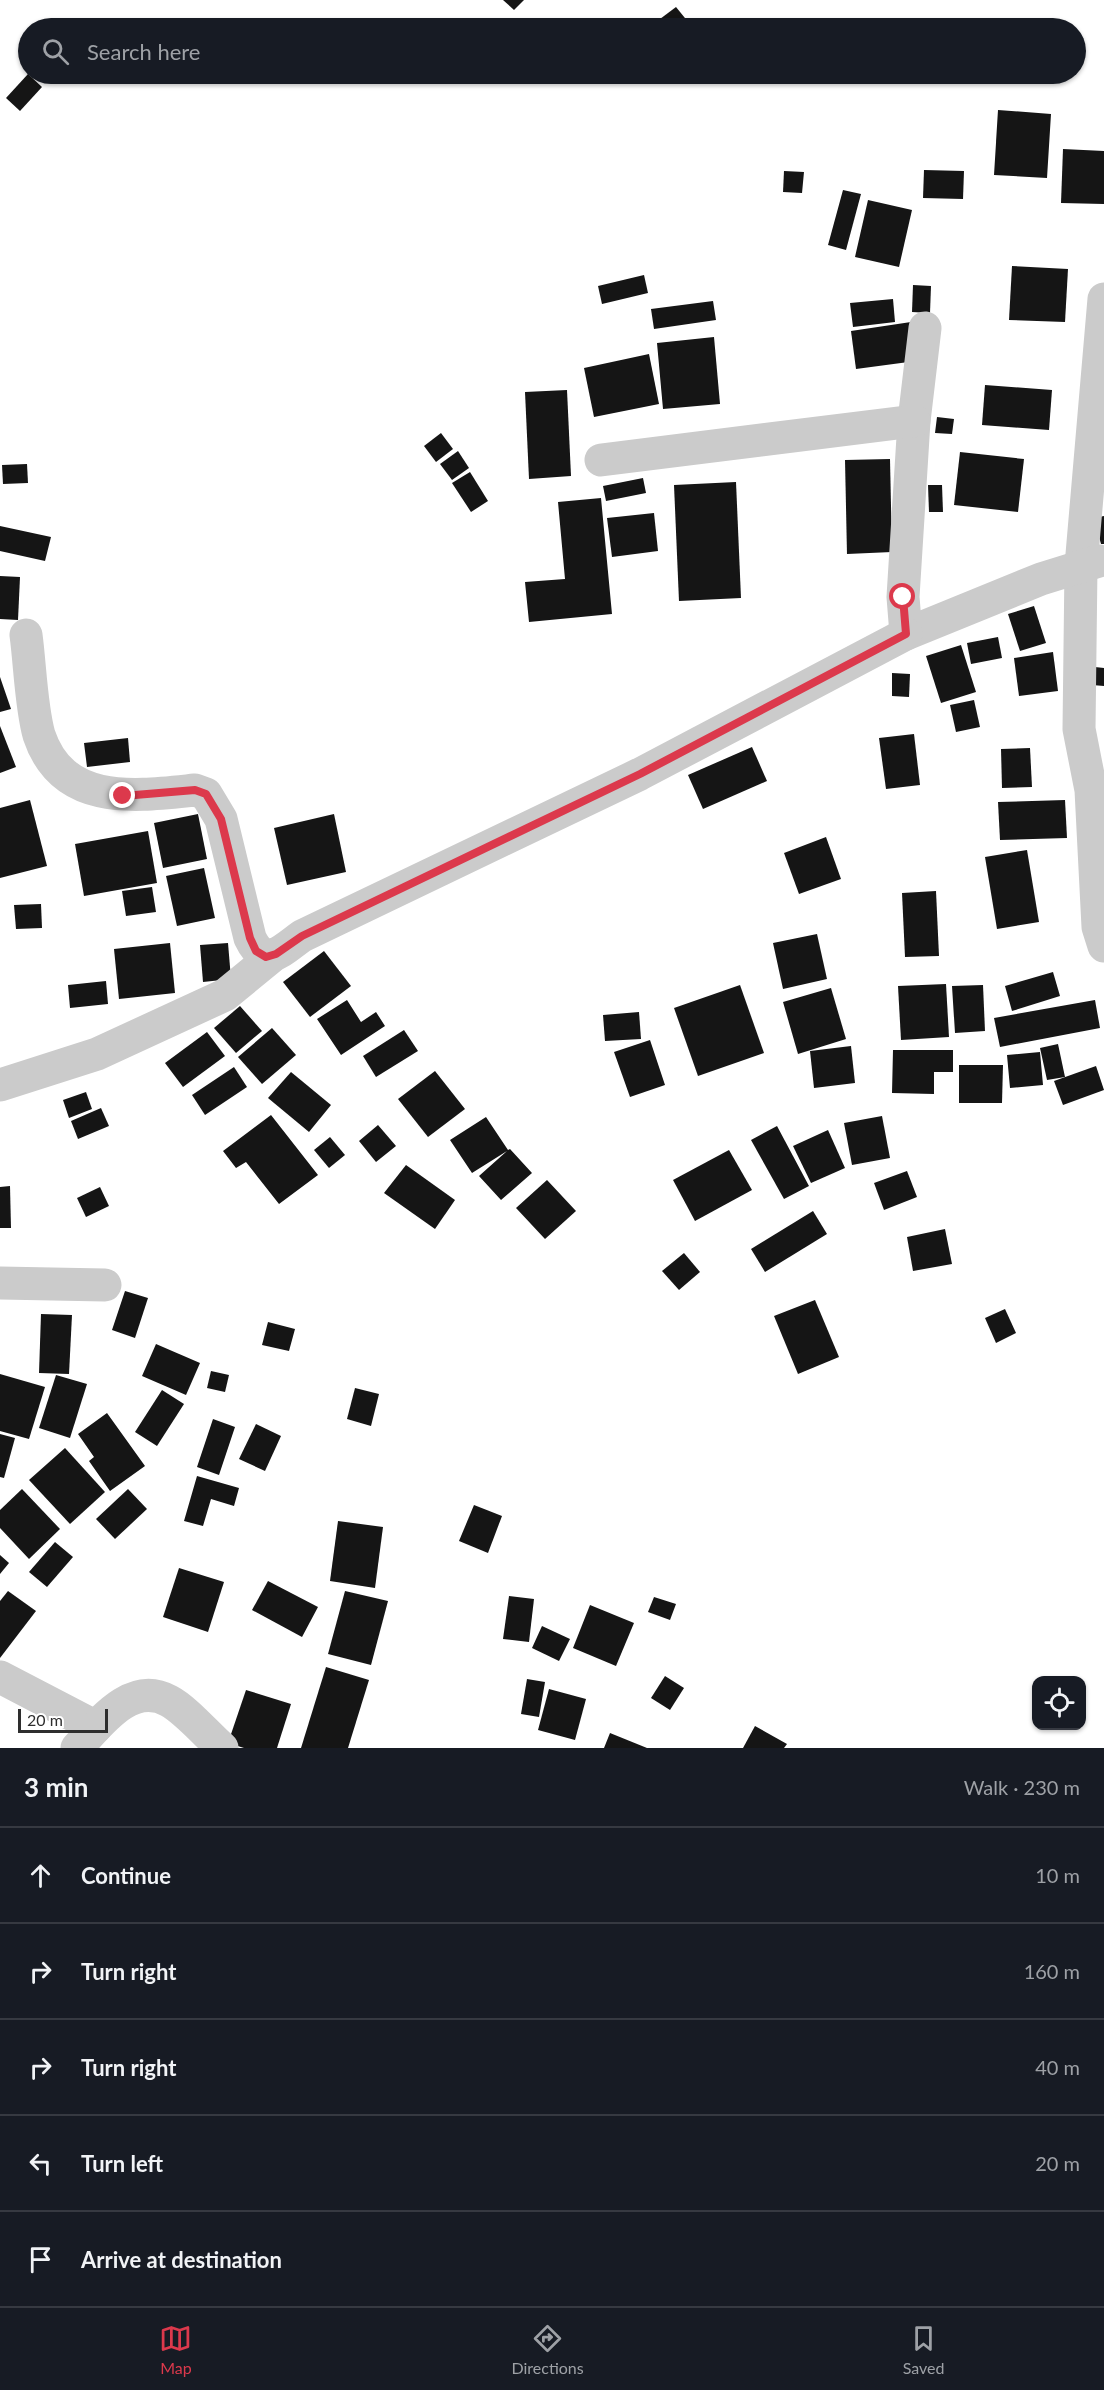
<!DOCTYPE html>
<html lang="en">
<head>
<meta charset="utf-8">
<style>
	:root { --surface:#171b24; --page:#20242c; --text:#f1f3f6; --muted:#9ea1a6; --line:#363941; --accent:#dc394c }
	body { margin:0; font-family:Lato,sans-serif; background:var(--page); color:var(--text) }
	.controls { position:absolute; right:18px; bottom:18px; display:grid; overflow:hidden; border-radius:12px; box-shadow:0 2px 4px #0004 }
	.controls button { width:54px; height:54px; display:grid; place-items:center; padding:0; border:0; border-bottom:2px solid var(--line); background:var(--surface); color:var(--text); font:30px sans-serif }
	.scale { position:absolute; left:18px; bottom:15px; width:90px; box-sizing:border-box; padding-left:6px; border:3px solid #2e2e2e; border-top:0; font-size:16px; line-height:21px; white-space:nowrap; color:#2e2e2e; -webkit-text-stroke:4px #fff; paint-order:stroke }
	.stop { position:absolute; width:18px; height:18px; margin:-14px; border:4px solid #dc394c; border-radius:50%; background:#fff }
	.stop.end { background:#dc394c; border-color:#fff; box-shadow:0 2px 6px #0008 }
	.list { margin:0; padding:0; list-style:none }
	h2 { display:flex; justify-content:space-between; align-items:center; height:78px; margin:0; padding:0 24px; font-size:26px }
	h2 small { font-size:20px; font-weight:400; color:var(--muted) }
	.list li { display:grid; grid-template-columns:39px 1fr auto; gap:18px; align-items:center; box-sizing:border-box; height:96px; padding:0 24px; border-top:2px solid var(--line) }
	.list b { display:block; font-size:22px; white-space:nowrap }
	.list em { font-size:20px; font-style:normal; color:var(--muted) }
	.icon { flex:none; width:33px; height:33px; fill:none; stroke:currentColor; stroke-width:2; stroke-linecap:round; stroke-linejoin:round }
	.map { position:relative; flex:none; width:1104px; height:1748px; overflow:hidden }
	.search { position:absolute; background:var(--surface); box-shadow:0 2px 4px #0004; left:18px; right:18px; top:18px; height:66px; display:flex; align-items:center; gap:15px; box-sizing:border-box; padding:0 21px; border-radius:33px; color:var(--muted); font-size:22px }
	.sheet { height:558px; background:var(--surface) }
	nav { display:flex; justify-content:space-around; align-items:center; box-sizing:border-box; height:84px; border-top:2px solid var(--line); background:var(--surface); font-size:16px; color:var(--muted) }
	nav a { display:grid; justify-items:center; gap:3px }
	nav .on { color:var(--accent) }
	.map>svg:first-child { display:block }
	.building { fill:#151515 }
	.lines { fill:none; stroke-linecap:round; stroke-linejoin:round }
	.minor { stroke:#cbcbcb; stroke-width:33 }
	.route { stroke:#dc394c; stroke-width:8 }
</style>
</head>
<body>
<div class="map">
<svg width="1104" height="1748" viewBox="0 0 1104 1748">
	<rect width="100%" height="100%" fill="#fff"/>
	<!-- building -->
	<g class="building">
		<path d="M503,0H524L514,10Z"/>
		<path d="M676,7L689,23L682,28H661L656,22Z"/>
		<path d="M653,22L657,28H642Z"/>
		<path d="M28,74L42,87L20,111L6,98Z"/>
		<path d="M998,110L1051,114L1047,178L994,175Z"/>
		<path d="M1063,149L1104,151V204L1061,203Z"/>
		<path d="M924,170L964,171L963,199L923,198Z"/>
		<path d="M784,171L804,172L802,193L783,192Z"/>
		<path d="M843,190L861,194L846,250L828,245Z"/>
		<path d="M868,200L912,210L899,267L855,257Z"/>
		<path d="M1012,266L1068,269L1065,322L1009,320Z"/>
		<path d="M644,275L648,293L602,304L598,286Z"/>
		<path d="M913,285L931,286L930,313L912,312Z"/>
		<path d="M893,299L895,322L853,327L850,303Z"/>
		<path d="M713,301L716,320L654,329L651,309Z"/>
		<path d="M911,322L916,361L856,369L851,331Z"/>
		<path d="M714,337L720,404L663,409L657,343Z"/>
		<path d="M649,354L659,404L594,417L584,368Z"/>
		<path d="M985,385L1052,390L1049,430L982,425Z"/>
		<path d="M567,390L571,476L529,479L525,392Z"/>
		<path d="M937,417L954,419L952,434L935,433Z"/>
		<path d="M441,433L453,449L436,462L424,446Z"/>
		<path d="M458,451L469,468L452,480L440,464Z"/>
		<path d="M960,452L1024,459L1018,512L954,505Z"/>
		<path d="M890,459L892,552L847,554L845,460Z"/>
		<path d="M27,464L28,483L3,484L2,465Z"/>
		<path d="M470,472L488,501L471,512L452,483Z"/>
		<path d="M643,478L646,493L606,501L603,486Z"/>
		<path d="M736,482L741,598L679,601L674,485Z"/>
		<path d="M928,485H942L943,512H929Z"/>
		<path d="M601,498L612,614L529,622L525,582L565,579L558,502Z"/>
		<path d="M654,513L658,551L612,557L607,518Z"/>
		<path d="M1104,516V544H1101L1094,518Z"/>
		<path d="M0,526L51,537L45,561L0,551Z"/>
		<path d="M0,576L20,577L18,620L0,619Z"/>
		<path d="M1034,606L1046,643L1020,651L1008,614Z"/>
		<path d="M998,637L1002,658L971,664L967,643Z"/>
		<path d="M961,645L976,692L941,703L926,656Z"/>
		<path d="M1053,652L1058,691L1019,696L1014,658Z"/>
		<path d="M1095,667L1104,668V686L1092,685Z"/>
		<path d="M892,673L910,674L909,697L892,696Z"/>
		<path d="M0,677L11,709L0,712Z"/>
		<path d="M974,700L980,727L956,732L950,705Z"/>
		<path d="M0,726L16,767L0,773Z"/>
		<path d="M914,734L920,785L886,789L879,738Z"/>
		<path d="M128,738L130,762L87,767L84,743Z"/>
		<path d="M752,747L767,781L703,809L688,775Z"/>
		<path d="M1030,748L1032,787L1002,788L1001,749Z"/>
		<path d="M30,800L47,866L0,878V808Z"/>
		<path d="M1065,800L1067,838L1000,840L998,802Z"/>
		<path d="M198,814L207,859L163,868L154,823Z"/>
		<path d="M334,814L346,872L287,885L274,828Z"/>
		<path d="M148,831L157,883L84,896L75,844Z"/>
		<path d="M826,837L841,879L799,894L784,853Z"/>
		<path d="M1027,850L1039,922L997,929L985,857Z"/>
		<path d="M204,868L215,918L177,926L166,876Z"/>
		<path d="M152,887L156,912L126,916L122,891Z"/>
		<path d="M936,891L939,956L905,957L902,893Z"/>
		<path d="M41,904L42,928L16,929L14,905Z"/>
		<path d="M817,934L827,979L783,989L773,943Z"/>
		<path d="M170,943L175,993L119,999L114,949Z"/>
		<path d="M228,943L231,979L203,982L200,945Z"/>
		<path d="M324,951L351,986L310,1017L283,982Z"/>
		<path d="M1053,972L1060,996L1012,1011L1005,986Z"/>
		<path d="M106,981L108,1004L70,1008L68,985Z"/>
		<path d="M946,984L949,1037L901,1040L898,986Z"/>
		<path d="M740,985L764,1053L698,1076L674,1008Z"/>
		<path d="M983,985L985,1031L955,1033L952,986Z"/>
		<path d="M831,988L846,1039L798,1054L783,1002Z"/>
		<path d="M347,1000L361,1022L376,1012L385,1026L341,1055L317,1019Z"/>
		<path d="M1095,1000L1100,1028L1000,1047L994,1018Z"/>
		<path d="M240,1006L262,1031L236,1053L214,1028Z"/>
		<path d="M639,1012L641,1039L605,1041L603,1015Z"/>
		<path d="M272,1028L296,1055L262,1084L238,1057Z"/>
		<path d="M404,1030L418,1051L376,1077L363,1056Z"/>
		<path d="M207,1032L225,1056L183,1087L165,1063Z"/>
		<path d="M650,1040L665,1085L630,1097L614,1052Z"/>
		<path d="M1058,1044L1065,1077L1047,1080L1040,1048Z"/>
		<path d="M851,1046L855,1083L814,1088L810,1051Z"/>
		<path d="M893,1050H953V1072H934V1094L892,1093Z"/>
		<path d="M1040,1052L1043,1085L1010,1088L1007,1055Z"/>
		<path d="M959,1065H1003L1002,1103H959Z"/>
		<path d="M1096,1066L1104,1090L1063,1105L1054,1081Z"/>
		<path d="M234,1067L247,1087L205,1115L192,1095Z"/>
		<path d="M435,1071L465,1109L428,1137L398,1099Z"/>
		<path d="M291,1072L331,1105L309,1132L268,1098Z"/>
		<path d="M86,1092L92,1109L69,1118L63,1100Z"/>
		<path d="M101,1108L109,1126L78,1139L71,1121Z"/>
		<path d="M271,1115L318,1175L279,1204L246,1162L236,1168L223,1151Z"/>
		<path d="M882,1116L890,1158L852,1165L844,1123Z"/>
		<path d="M486,1117L508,1150L510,1149L532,1173L501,1200L479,1176L507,1151L472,1173L450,1140Z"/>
		<path d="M378,1125L396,1146L376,1162L359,1141Z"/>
		<path d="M777,1126L809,1186L784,1199L751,1140Z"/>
		<path d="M828,1130L845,1168L811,1183L793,1146Z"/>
		<path d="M330,1137L345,1155L329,1168L314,1150Z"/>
		<path d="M729,1150L752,1190L695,1221L673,1180Z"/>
		<path d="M406,1165L455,1200L435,1229L384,1193Z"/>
		<path d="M907,1171L917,1197L884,1210L874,1183Z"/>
		<path d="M547,1180L576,1211L545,1239L516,1208Z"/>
		<path d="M10,1186L11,1228H0V1187Z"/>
		<path d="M100,1187L109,1206L86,1217L77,1198Z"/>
		<path d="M813,1211L827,1234L765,1272L751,1249Z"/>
		<path d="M945,1229L952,1264L913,1271L907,1237Z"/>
		<path d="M684,1253L700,1272L679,1290L662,1271Z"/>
		<path d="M125,1291L148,1298L135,1338L112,1330Z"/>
		<path d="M815,1300L839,1357L798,1374L774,1316Z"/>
		<path d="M1005,1309L1016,1333L996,1343L985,1318Z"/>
		<path d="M41,1314L72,1315L69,1374L39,1373Z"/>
		<path d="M268,1322L295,1329L289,1351L262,1345Z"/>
		<path d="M156,1344L200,1363L186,1395L142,1376Z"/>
		<path d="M211,1371L229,1375L225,1392L207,1388Z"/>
		<path d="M0,1374L45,1387L29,1439L0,1431Z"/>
		<path d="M56,1375L87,1384L70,1438L39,1428Z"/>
		<path d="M355,1388L379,1394L371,1426L347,1419Z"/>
		<path d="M162,1390L184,1404L157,1446L135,1432Z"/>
		<path d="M107,1413L145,1466L110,1491L89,1461L94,1457L78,1434Z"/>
		<path d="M213,1419L235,1427L219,1475L197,1467Z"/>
		<path d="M256,1424L281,1436L265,1471L239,1459Z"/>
		<path d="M0,1434L15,1438L4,1478L0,1477Z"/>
		<path d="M65,1448L105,1492L70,1524L29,1480Z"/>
		<path d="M197,1476L239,1488L234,1506L211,1499L203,1526L184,1521Z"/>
		<path d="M22,1489L60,1529L29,1559L0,1528V1510Z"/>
		<path d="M128,1489L147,1509L115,1539L96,1519Z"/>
		<path d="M474,1505L502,1516L488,1553L459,1541Z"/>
		<path d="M338,1521L383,1527L375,1588L330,1581Z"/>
		<path d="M55,1542L73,1557L47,1587L29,1572Z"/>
		<path d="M0,1555L9,1563L0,1574Z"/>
		<path d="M179,1568L224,1582L208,1632L163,1617Z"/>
		<path d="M268,1581L318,1607L302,1637L252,1610Z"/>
		<path d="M8,1591L36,1611L0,1658V1601Z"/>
		<path d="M345,1591L388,1601L371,1665L328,1654Z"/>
		<path d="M509,1596L534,1599L529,1642L503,1639Z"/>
		<path d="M654,1597L676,1604L670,1620L648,1612Z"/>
		<path d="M590,1605L634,1623L616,1666L573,1648Z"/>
		<path d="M542,1626L570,1639L559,1661L532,1648Z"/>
		<path d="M326,1667L369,1680L348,1748H301Z"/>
		<path d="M665,1676L684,1688L670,1710L651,1698Z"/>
		<path d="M527,1679L545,1682L539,1717L521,1714Z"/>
		<path d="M549,1689L586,1699L575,1740L538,1730Z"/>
		<path d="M246,1690L291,1704L277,1748H244L228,1743Z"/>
		<path d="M755,1726L787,1744L784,1748H743Z"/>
		<path d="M610,1733L647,1748H604Z"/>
	</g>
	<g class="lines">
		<!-- minor -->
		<g class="minor">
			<path d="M1104,299L1081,566L1079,729L1091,790L1098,927L1104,946"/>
			<path d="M925,328L914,421L903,597L906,634L1041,579L1099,561"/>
			<path d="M601,460L914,421"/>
			<path d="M26,635C30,664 31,707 39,735C63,807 136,796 195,790L206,794L221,819L250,938C265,970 281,951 302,936L640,774L906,634"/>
			<path d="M0,1085L97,1054L225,995L275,954"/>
			<path d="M0,1283L105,1285"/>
			<path d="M0,1677L96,1727"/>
			<path d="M77,1748C100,1723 131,1680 169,1701C186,1710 207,1735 222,1748"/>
		</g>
	</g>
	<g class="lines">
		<!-- route -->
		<path class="route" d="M123,796L195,790L206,794L221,819L250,938L256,951L266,957L276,954L302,936L640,774L906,634L903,597"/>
	</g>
</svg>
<div class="controls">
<button><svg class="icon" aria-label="locate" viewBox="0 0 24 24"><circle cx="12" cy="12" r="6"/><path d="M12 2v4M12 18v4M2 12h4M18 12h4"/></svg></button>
</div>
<div class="scale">20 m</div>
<div class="stop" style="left:903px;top:597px"></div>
<div class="stop end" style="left:123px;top:796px"></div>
<div class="search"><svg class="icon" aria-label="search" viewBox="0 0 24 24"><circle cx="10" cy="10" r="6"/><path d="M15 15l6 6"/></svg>Search here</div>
</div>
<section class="sheet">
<h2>3 min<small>Walk · 230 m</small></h2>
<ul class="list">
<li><svg class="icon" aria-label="ahead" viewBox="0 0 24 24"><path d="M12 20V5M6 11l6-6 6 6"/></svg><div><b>Continue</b></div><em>10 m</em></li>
<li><svg class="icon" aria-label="right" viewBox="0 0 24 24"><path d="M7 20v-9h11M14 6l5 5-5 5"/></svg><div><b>Turn right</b></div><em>160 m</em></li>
<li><svg class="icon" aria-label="right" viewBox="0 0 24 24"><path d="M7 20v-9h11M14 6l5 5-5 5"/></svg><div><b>Turn right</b></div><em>40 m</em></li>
<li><svg class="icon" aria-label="left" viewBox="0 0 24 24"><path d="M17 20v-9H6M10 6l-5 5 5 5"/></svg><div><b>Turn left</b></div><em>20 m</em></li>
<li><svg class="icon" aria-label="arrive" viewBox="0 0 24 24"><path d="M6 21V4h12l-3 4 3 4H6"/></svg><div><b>Arrive at destination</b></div></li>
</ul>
</section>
<nav>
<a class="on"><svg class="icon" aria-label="map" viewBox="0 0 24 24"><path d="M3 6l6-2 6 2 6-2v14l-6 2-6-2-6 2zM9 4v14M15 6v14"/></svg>Map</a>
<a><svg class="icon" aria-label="directions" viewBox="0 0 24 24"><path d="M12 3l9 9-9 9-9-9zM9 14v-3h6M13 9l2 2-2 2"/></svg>Directions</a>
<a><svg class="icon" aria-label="saved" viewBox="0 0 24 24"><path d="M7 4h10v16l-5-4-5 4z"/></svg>Saved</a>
</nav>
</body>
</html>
